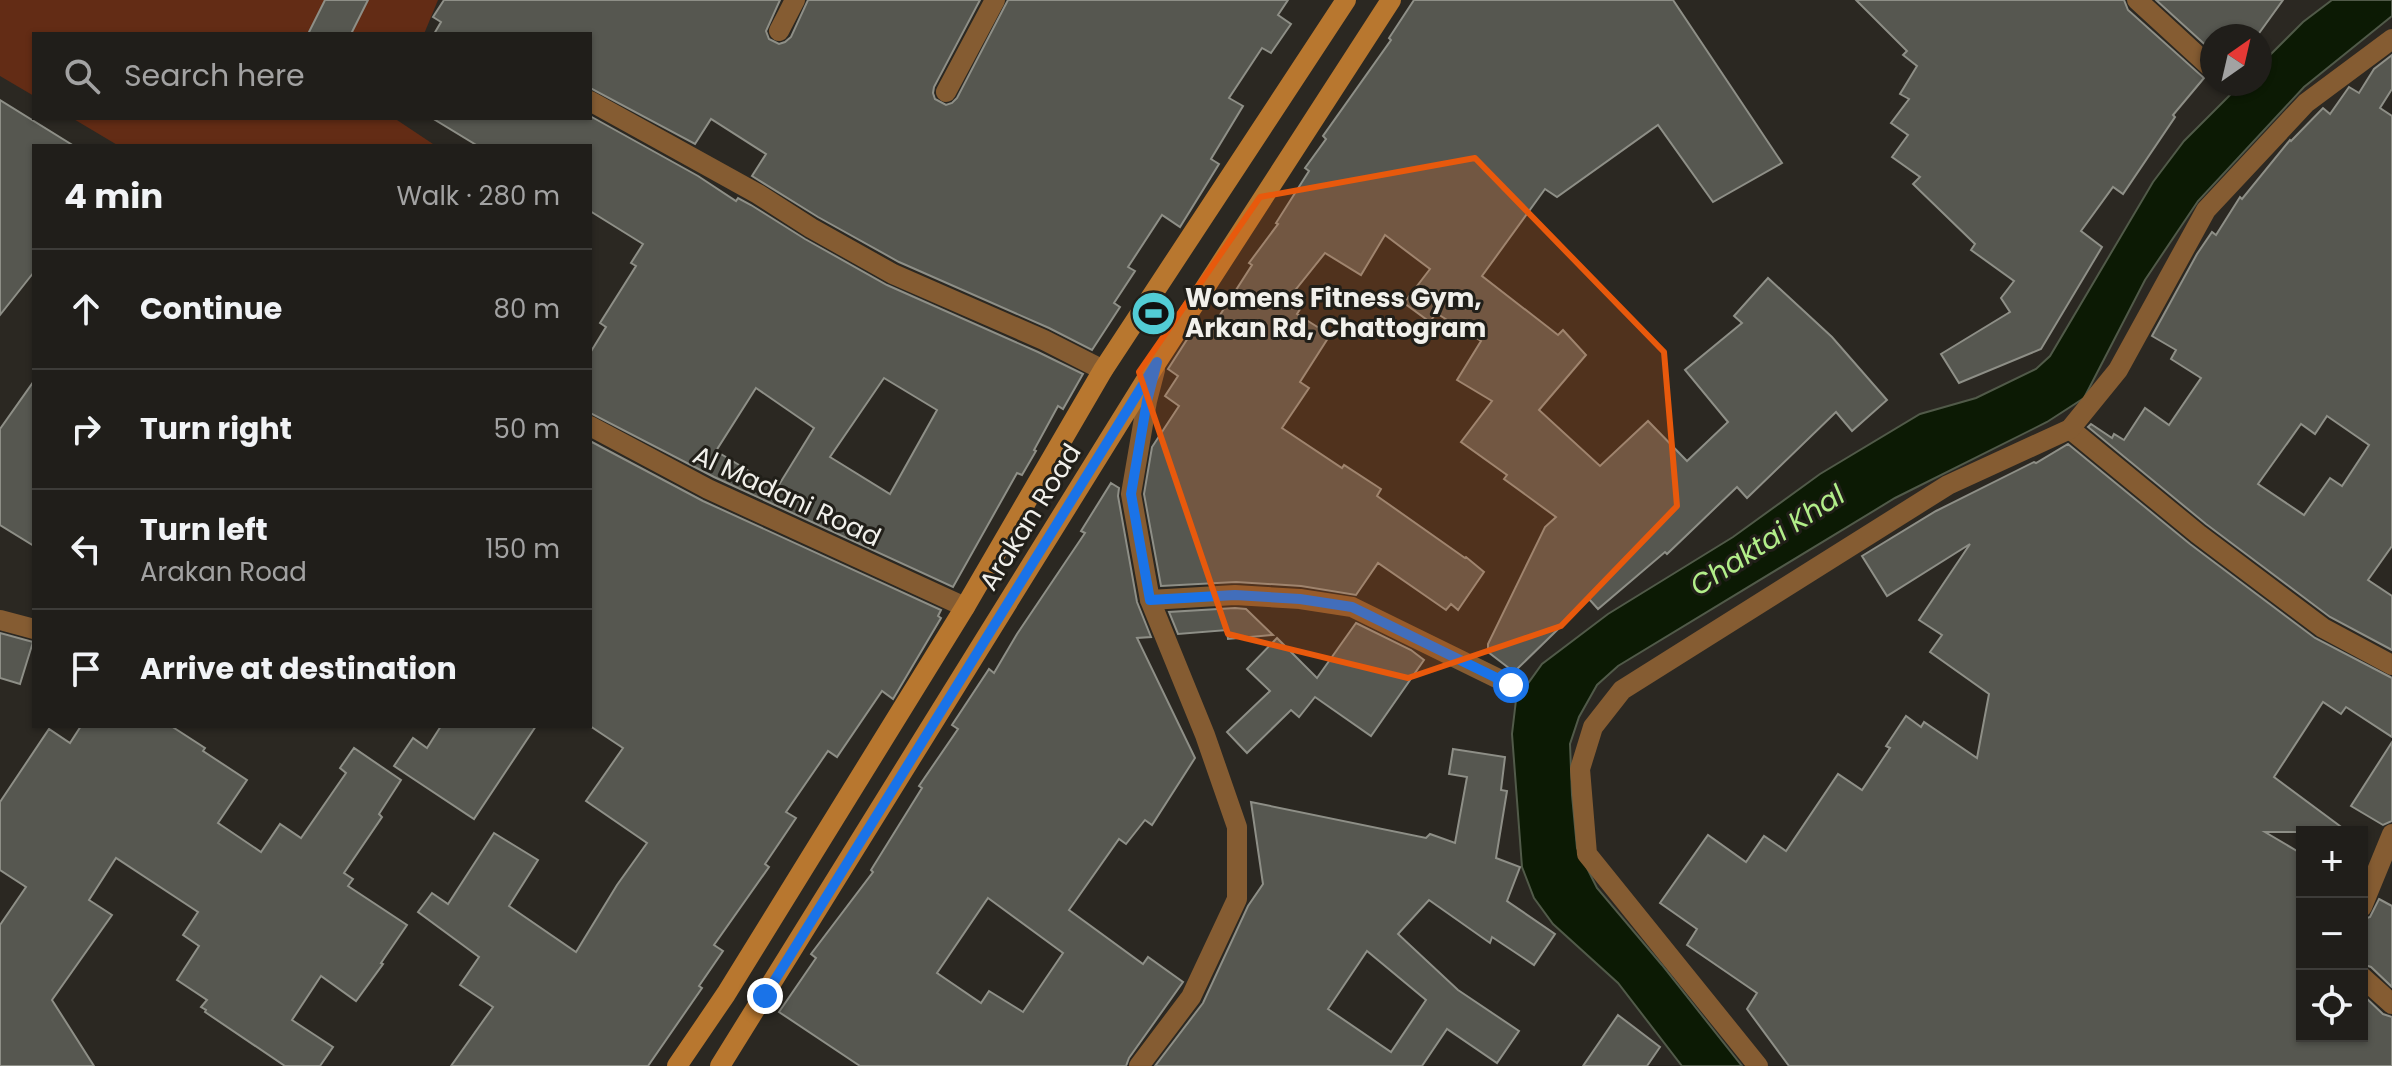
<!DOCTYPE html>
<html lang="en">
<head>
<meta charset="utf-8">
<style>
	:root { --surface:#201e1a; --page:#2d2b27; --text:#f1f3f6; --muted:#a2a2a2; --line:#3d3c39 }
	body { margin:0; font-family:Poppins,sans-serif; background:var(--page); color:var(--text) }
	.controls { position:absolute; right:24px; bottom:24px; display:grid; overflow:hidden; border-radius:0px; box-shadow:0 2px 6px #0004 }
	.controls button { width:72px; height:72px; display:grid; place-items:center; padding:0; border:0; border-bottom:2px solid var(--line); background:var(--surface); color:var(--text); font:40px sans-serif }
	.compass { position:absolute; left:2200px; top:24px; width:72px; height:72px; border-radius:50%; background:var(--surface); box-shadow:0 2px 6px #0004; rotate:34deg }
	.stop { position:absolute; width:24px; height:24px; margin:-18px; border:6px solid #1a73e8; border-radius:50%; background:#fff }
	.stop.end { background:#1a73e8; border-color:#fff; box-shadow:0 2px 8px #0008 }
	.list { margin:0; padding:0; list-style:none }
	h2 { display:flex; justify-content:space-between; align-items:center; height:104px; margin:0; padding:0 32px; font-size:34px }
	h2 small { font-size:26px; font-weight:400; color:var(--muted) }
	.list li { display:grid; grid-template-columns:52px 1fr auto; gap:24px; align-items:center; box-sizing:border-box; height:120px; padding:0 32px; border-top:2px solid var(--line) }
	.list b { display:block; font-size:30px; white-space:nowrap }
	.list p { margin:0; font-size:26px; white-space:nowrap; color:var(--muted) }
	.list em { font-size:26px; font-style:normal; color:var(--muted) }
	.icon { flex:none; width:44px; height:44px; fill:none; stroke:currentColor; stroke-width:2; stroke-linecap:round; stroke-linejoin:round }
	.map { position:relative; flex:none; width:2392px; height:1066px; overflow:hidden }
	.search { position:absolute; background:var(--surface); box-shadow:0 2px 6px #0004; left:32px; top:32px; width:560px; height:88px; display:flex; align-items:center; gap:20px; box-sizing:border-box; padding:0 28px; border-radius:0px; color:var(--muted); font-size:30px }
	.panel { position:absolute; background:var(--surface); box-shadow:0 2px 6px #0004; left:32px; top:144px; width:560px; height:584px; border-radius:0px }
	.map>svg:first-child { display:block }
	.green { fill:#632c15 }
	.water { fill:#0c1a04; stroke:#515a49; stroke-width:2 }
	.building { fill:#565750; stroke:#8e8f87; stroke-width:2; fill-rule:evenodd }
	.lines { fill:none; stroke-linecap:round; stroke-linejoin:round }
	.minor { stroke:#855c32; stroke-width:20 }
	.tertiary { stroke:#855c32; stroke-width:20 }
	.secondary { stroke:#b8772f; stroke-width:20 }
	.route { stroke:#1a73e8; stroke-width:10 }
	.marked { fill:#e8590c; fill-opacity:0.2; stroke:#e8590c; stroke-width:6; stroke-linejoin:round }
	.labels { text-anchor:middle; stroke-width:6; stroke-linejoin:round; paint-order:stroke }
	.poi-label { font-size:26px; font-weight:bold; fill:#f1f0eb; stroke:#211f19; text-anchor:start }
	.street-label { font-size:26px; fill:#f1f0eb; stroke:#211f19 }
	.water-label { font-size:28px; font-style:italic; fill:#b2ee89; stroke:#211f19 }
</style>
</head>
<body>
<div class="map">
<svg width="2392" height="1066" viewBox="0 0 2392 1066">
	<rect width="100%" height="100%" fill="#2b2822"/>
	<!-- green -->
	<g class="green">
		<path d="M0,0H438L424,34H34V96L0,76Z"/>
		<path d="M72,118H398L397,120L436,146H119Z"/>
	</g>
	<!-- water -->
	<path class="water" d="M2332,0H2392V16L2304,87L2198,201L2145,280L2084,398L2047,422L1895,498L1618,666L1597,685L1579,717L1570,744L1572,795L1577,848L1597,888L1662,965L1742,1066H1682L1618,983L1553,924L1534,898L1522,867L1512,734L1516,700L1542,664L1608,614L1733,537L1820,474L1920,414L1976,398L2036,369L2050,356L2153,182L2184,141L2241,84H2260V65L2303,22Z"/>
	<!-- building -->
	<g class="building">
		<path d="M325,0H368L351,34H308Z"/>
		<path d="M444,0H780L766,31L769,39L779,44L785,42L791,37L808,0H980L934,87L933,93L935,99L946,105L952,103L957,98L1008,0H1288L1278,15L1291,24L1271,53L1262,48L1229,98L1243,106L1211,159L1219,164L1180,227L1162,215L1128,267L1135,271L1114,303L1120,307L1092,350L1049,328L899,262L818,217L752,176L766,154L711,119L695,144L590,88V34H434L441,22L433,17Z"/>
		<path d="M1414,0H1673L1782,163L1713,202L1658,125L1557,197L1545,189L1482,276L1558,335L1563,330L1586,355L1539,410L1600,466L1648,421L1687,461L1728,422L1685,370L1742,323L1734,316L1768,278L1832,337L1887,400L1852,431L1836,412L1747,498L1737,487L1667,554L1665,552L1598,609L1589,599L1514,672L1488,652V644L1545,527L1556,517L1504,479L1507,475L1461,442L1492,401L1457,380L1481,341L1436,313L1430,322L1404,303L1430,269L1385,235L1361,275L1325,253L1289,298L1302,306L1297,314L1330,335L1300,382L1309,388L1282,428L1342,468L1344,465L1381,489L1377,496L1465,558L1466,557L1484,572L1458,610L1451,604L1446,610L1378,563L1356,595L1301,586L1236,582L1161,586L1144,494L1152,447L1179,406L1165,396L1178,376L1168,369L1197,324L1209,332L1252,265L1249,263L1278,224L1276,223L1309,171L1305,168L1326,139L1323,136L1391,40L1389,38Z"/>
		<path d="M1856,0H2124L2128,10L2204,78L2173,115L2175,117L2123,194L2113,187L2081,231L2102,247L2041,349L1959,383L1941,354L2010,312L2001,298L2014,281L1971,250L1975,244L1913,184L1920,177L1892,157L1908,135L1891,123L1909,99L1900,94L1917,66L1903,55L1907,51Z"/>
		<path d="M2156,0H2283L2257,36H2212V51Z"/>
		<path d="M2392,55V89L2380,108L2392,116V546L2368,580L2392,596V650L2330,617L2206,524L2088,427L2091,424L2112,438L2114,434L2124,440L2145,408L2169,425L2201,378L2171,359L2176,350L2152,336L2197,254L2212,232L2216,235L2240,197L2242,199L2290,140L2291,141L2323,108L2330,114L2349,87L2359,93L2374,69ZM2327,416L2369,445L2342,486L2330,478L2304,515L2258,484L2301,424L2315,434Z"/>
		<path d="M0,100L74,146H34V272L0,315Z"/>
		<path d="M590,116L698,176L736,201L738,198L751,205L805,239L887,285L1038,352L1083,374L1063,409L1058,406L1034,450L1036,451L1022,475L1017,473L953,587L714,477L590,413V353L606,327L600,323L636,266L631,263L643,244L590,211V146H478L432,118H590ZM884,378L937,410L890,494L830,457ZM756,388L814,428L777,488L716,451Z"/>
		<path d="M34,381V546L0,525V429Z"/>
		<path d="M590,441L703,501L941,610L938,616L941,618L893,699L882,691L837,757L828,751L786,812L796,818L765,864L769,867L714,945L723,951L699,986L702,988L648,1066H451L493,1007L460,985L479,957L418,912L432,893L448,904L494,833L538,860L509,906L576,952L617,885L647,843L586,801L623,748L590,726Z"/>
		<path d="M2068,444L2190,544L2315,638L2392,678V737L2346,707L2341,714L2323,702L2274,777L2348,832H2265L2302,854V1036H2362V994L2383,1014L2392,1017V1066H1789L1747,1009L1757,993L1687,945L1697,929L1660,903L1708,835L1746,862L1764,836L1786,851L1838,774L1862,790L1890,748L1886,746L1906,716L1921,727L1924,722L1977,758L1989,694L1930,652L1942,635L1919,620L1970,544L1887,596L1862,556L1936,511L2034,462L2036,463Z"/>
		<path d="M1111,483L1119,488L1118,496L1137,602L1151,637L1137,638L1195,758L1152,825L1145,820L1126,844L1119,839L1069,910L1143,964L1148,957L1183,982L1129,1058L1126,1066H860L779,1012L816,958L811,954L873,872L871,870L922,788L919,786L958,729L952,725L989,669L994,673L1017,634L1085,533L1081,531ZM988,898L1063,953L1023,1012L989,991L981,1003L937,973Z"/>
		<path d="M1235,608L1246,609L1273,635L1228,639L1227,630L1178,634L1169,612Z"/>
		<path d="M1356,623L1411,650L1424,660L1371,736L1315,697L1299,717L1291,710L1247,753L1227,732L1270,691L1247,669L1277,638L1317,678Z"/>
		<path d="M0,633L33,642L20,684L0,678Z"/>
		<path d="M81,726H171L205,748L203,751L247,780L218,823L261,852L280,824L301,838L346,773L340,768L354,748L401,780L379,814L382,817L344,873L353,879L348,886L407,925L381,963L383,964L356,1001L321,976L292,1020L333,1047L320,1066H285L205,1012L206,1010L201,1007L207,1000L177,980L199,946L183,935L198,912L116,858L89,900L112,915L52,1000L94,1066H0V925L26,887L0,870V802L49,729L70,743Z"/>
		<path d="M441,726H536L474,819L394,766L413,738L427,748Z"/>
		<path d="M2392,742V821L2383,825L2351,806Z"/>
		<path d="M1453,749L1505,757L1501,790L1507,791L1496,858L1520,867L1507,901L1555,934L1534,965L1492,937L1490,943L1429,900L1398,934L1458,990L1519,1031L1497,1063L1447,1029L1422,1066H1155L1203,1003L1248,906L1263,884L1251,802L1426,838L1430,834L1455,843L1467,777L1449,774ZM1367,951L1426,1000L1391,1052L1328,1009Z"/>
		<path d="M2379,899L2392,906V987L2371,967L2362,964V920L2370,917Z"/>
		<path d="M1618,1015L1660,1047L1647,1066H1583Z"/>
	</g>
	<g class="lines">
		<!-- minor -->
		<g class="minor">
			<path d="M2137,0L2209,66"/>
			<path d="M779,31L795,0"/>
			<path d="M946,92L995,0"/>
			<path d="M590,101L758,194L811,228L893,274L1044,340L1103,370"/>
			<path d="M2070,429L2198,534L2323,628L2392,665"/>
			<path d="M1150,600L1235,595L1300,599L1352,607L1511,685"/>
			<path d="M2362,907L2392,834"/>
			<path d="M2362,977L2392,1004"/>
			<path d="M1139,1066L1191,997L1237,899V827L1205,735L1150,600L1131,494L1147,401L1155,370"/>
			<path d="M1758,1066L1587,854L1580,769L1593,727L1622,690L1948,485L2070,429L2118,370L2206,210L2306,103L2392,39"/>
		</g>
		<!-- tertiary -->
		<g class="tertiary">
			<path d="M590,426L708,489L965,607"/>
			<path d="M0,620L34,629"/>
		</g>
		<!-- secondary -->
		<g class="secondary">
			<path d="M677,1066L726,994L965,607L1103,370L1346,0"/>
			<path d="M720,1066L1157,362L1391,0"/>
		</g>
	</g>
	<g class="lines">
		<!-- route -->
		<path class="route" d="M765,996L1157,362L1147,401L1131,494L1150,600L1235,595L1300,599L1352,607L1511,685"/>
	</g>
	<!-- marked area -->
	<path class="marked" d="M1475,158L1664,352L1677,506L1561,626L1408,678L1228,634L1139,372L1260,197Z"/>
	<!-- icons -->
	<defs>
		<symbol id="stadium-disc" viewBox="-11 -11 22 22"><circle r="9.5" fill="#52ccd5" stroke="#211f19"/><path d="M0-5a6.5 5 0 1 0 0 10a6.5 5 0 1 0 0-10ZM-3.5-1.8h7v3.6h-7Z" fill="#111"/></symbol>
	</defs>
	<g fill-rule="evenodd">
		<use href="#stadium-disc" x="1128" y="288" width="51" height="51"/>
	</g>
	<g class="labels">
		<!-- poi labels -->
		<g class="poi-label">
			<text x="1185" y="307">Womens Fitness Gym,<tspan x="1185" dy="30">Arkan Rd, Chattogram</tspan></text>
		</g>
		<!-- street labels -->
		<g class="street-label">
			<text transform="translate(787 496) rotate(25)" y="9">Al Madani Road</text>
			<text transform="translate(1030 517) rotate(-58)" y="9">Arakan Road</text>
		</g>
		<!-- water labels -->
		<g class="water-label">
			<text transform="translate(1767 540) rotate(-33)" y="10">Chaktai Khal</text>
		</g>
	</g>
</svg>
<div class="controls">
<button>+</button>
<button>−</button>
<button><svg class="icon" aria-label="locate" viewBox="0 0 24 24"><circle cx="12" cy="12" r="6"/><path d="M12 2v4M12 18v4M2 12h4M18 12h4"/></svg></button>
</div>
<svg class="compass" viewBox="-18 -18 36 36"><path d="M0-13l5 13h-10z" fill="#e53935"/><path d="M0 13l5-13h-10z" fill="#a2a2a2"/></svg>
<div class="stop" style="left:1511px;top:685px"></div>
<div class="stop end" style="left:765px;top:996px"></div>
<div class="search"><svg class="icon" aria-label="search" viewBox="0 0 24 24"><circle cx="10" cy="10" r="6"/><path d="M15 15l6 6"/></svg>Search here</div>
<section class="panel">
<h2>4 min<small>Walk · 280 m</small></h2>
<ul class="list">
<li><svg class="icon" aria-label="ahead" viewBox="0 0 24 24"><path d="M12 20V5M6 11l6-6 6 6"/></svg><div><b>Continue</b></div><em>80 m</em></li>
<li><svg class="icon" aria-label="right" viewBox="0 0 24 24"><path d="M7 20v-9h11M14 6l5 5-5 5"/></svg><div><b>Turn right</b></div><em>50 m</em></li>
<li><svg class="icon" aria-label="left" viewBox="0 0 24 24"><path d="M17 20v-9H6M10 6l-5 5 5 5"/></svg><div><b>Turn left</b><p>Arakan Road</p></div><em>150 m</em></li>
<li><svg class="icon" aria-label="arrive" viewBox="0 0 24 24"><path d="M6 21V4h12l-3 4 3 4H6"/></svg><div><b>Arrive at destination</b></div></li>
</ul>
</section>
</div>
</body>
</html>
